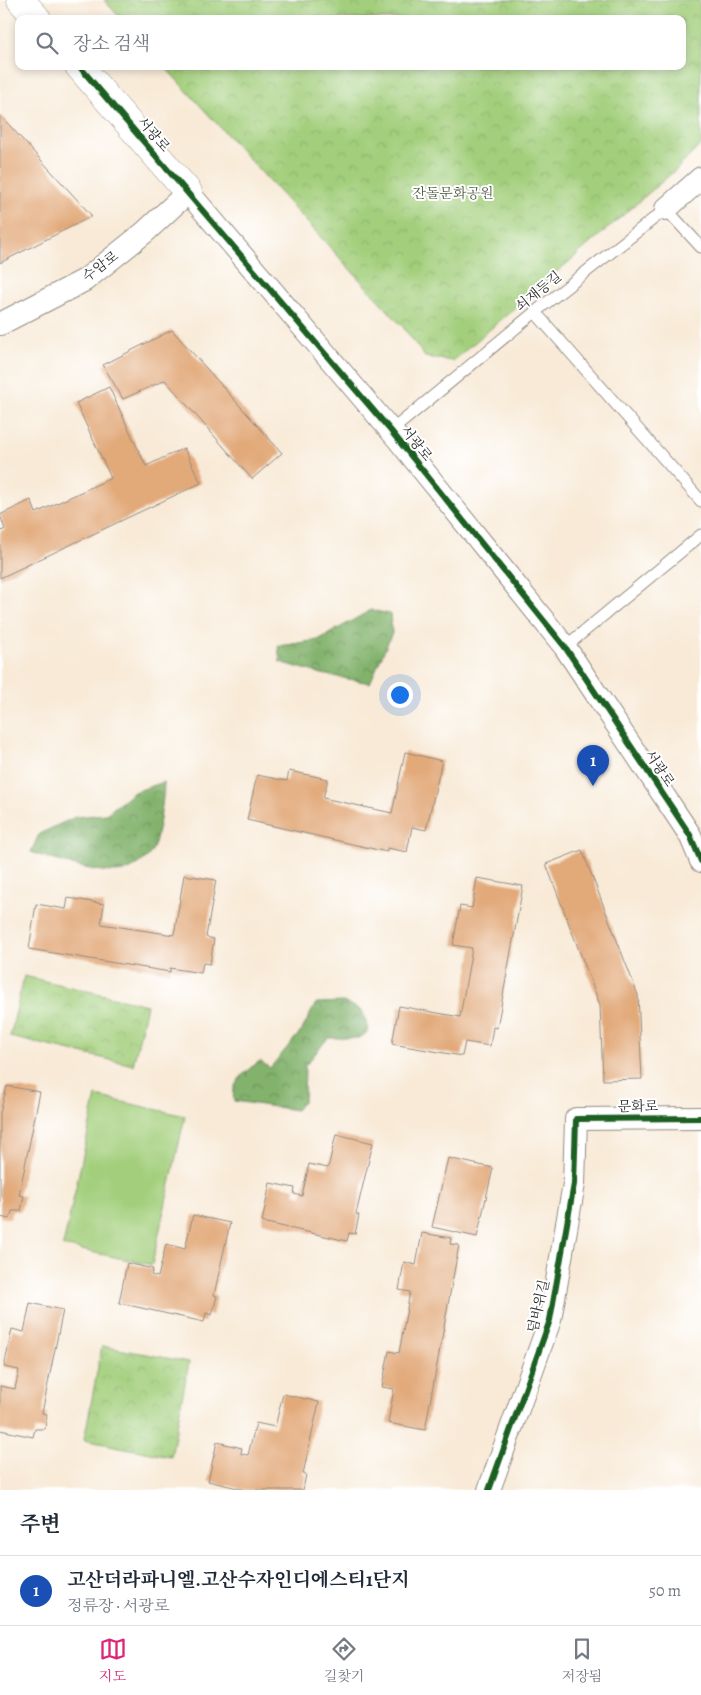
<!DOCTYPE html>
<html lang="ko">
<head>
<meta charset="utf-8">
<style>
	:root { --surface:#fff; --page:#f2f2f3; --text:#1f2937; --muted:#747a83; --line:#e0e1e3; --accent:#db2777 }
	body { margin:0; font-family:Alegreya,"Noto Serif KR",serif; background:var(--page); color:var(--text) }
	.you { position:absolute; left:399px; top:694px; width:18px; height:18px; margin:-12px; border:4px solid #fff; border-radius:50%; background:#1a73e8; box-shadow:0 0 0 8px #1a73e833 }
	.badge { display:grid; place-items:center; width:32px; height:32px; border-radius:50%; background:var(--accent); color:#fff; font-size:16px; font-weight:700 }
	.pin { position:absolute; translate:-50% -41px; filter:drop-shadow(0 1px 2px #0008) }
	.pin::after { content:''; position:absolute; top:26px; width:18px; height:15px; background:inherit; clip-path:polygon(0 0,100% 0,50% 100%) }
	.list { margin:0; padding:0; list-style:none }
	h2 { display:flex; justify-content:space-between; align-items:center; height:65px; margin:0; padding:0 20px; font-size:21px }
	h2 small { font-size:16px; font-weight:400; color:var(--muted) }
	.list li { display:grid; grid-template-columns:32px 1fr auto; gap:15px; align-items:center; box-sizing:border-box; height:70px; padding:0 20px; border-top:1px solid var(--line) }
	.list b { display:block; font-size:19px; white-space:nowrap }
	.list p { margin:0; font-size:16px; white-space:nowrap; color:var(--muted) }
	.list em { font-size:16px; font-style:normal; color:var(--muted) }
	.icon { flex:none; width:28px; height:28px; fill:none; stroke:currentColor; stroke-width:2; stroke-linecap:round; stroke-linejoin:round }
	.map { position:relative; flex:none; width:701px; height:1490px; overflow:hidden }
	.search { position:absolute; background:var(--surface); box-shadow:0 2px 8px #0003; left:15px; right:15px; top:15px; height:55px; display:flex; align-items:center; gap:12px; box-sizing:border-box; padding:0 18px; border-radius:10px; color:var(--muted); font-size:19px }
	.sheet { height:135px; background:var(--surface) }
	nav { display:flex; justify-content:space-around; align-items:center; box-sizing:border-box; height:70px; border-top:1px solid var(--line); background:var(--surface); font-size:14px; color:var(--muted) }
	nav a { display:grid; justify-items:center; gap:2px }
	nav .on { color:var(--accent) }
	.map>svg:first-child { display:block }
	.forest { fill:url(#forest-crowns); stroke:#566e4c }
	.park { fill:url(#park-crowns); stroke:#677d54 }
	.garden { fill:#a3cf7c; stroke:#677d54 }
	.building { fill:#e2a979 }
	.lines { fill:none; stroke-linecap:round; stroke-linejoin:round }
	.lane-casing { stroke:#928a81; stroke-width:13 }
	.street-casing { stroke:#928a81; stroke-width:24 }
	.secondary-casing { stroke:#928a81; stroke-width:29 }
	.lane { stroke:#fff; stroke-width:11 }
	.street { stroke:#fff; stroke-width:22 }
	.secondary { stroke:#fff; stroke-width:28 }
	.cycleway-casing { stroke:#fff; stroke-width:9 }
	.cycleway { stroke:#1b5e20; stroke-width:6 }
	.labels { text-anchor:middle; stroke-width:4; stroke-linejoin:round; paint-order:stroke }
	.street-label { font-size:14px; fill:#2b2b2b; stroke:#fff }
	.park-label { font-size:14px; fill:#4f5c43; stroke:#fff }
</style>
</head>
<body>
<div class="map">
<svg width="701" height="1490" viewBox="0 0 701 1490">
	<defs>
		<pattern id="forest-crowns" width="20" height="18" patternUnits="userSpaceOnUse" patternTransform="scale(1.25)"><rect width="20" height="18" fill="#82b26c"/><path d="M2 6a3 3 0 1 1 6 0M12 15a3 3 0 1 1 6 0" fill="none" stroke="#6b9159"/></pattern>
		<pattern id="park-crowns" width="20" height="18" patternUnits="userSpaceOnUse" patternTransform="scale(1.25)"><rect width="20" height="18" fill="#a3cf7c"/><path d="M2 6a3 3 0 1 1 6 0M12 15a3 3 0 1 1 6 0" fill="none" stroke="#8cb26b"/></pattern>
	</defs>
	<rect width="100%" height="100%" fill="#fff"/>
	<filter id="ink" filterUnits="userSpaceOnUse"><feTurbulence type="fractalNoise" baseFrequency=".02" numOctaves="2"/><feDisplacementMap in="SourceGraphic" scale="10" xChannelSelector="R" yChannelSelector="G"/><feConvolveMatrix kernelMatrix="1 2 1 2 8 2 1 2 1" color-interpolation-filters="sRGB"/></filter>
	<filter id="wash" filterUnits="userSpaceOnUse"><feTurbulence type="fractalNoise" baseFrequency=".0096" numOctaves="4" result="noise"/><feDisplacementMap in="SourceGraphic" scale="20" xChannelSelector="R" yChannelSelector="G"/><feGaussianBlur stdDeviation="1.12" result="paint"/><feColorMatrix in="noise" values="0 0 0 0 0 0 0 0 0 0 0 0 0 0 0 0 0 1.4 0 .05"/><feComposite in="paint" operator="in"/></filter>
	<g filter="url(#wash)">
		<rect width="100%" height="100%" fill="#f8ead7"/>
		<!-- forest -->
		<g class="forest">
			<path d="M371,610L390,614L392,633L370,683L322,674L280,662L278,646L318,640Z"/>
			<path d="M164,782C164,796 158,844 150,854C146,859 132,870 125,871C104,876 52,860 31,852L39,834L75,817L106,814L134,792Z"/>
			<path d="M344,1002L362,1011L369,1031L359,1038H328L305,1066L304,1100L296,1110L234,1101C230,1082 246,1071 260,1061L270,1068L302,1030L316,1003Z"/>
		</g>
		<!-- park -->
		<g class="park">
			<path d="M104,0H699L701,16V145L678,168L453,361L425,357L403,327L164,66H682V19H121Z"/>
			<path d="M24,976L147,1005L133,1065L10,1037Z"/>
			<path d="M102,1346L189,1362L171,1457L84,1440Z"/>
		</g>
		<!-- garden -->
		<path class="garden" d="M96,1096L185,1116L152,1265L63,1246Z"/>
		<g id="blocks">
			<!-- building -->
			<g class="building">
				<path d="M0,115L92,216L0,263Z"/>
				<path d="M172,330L282,453L252,479L165,380L123,399L103,365Z"/>
				<path d="M109,387L146,466L184,448L201,483L0,578V532L5,529L0,515L31,500L36,513L111,478L76,403Z"/>
				<path d="M405,752L442,761L426,830L412,827L407,852L387,848V852L247,820L257,775L287,781L289,771L328,779L323,798L392,813Z"/>
				<path d="M582,850L638,995L642,1079L603,1080L600,1005L546,864Z"/>
				<path d="M184,875L216,880L206,937L214,939L210,964L203,963L201,973L170,968V972L29,949L36,904L66,909L68,898L104,904L101,924L174,935Z"/>
				<path d="M477,878L523,886L497,1028L493,1027L490,1046L465,1042L462,1056L392,1044L399,1006L460,1017L472,948L453,945L460,906L472,908Z"/>
				<path d="M7,1086L40,1092L19,1195L24,1196L21,1211H12L10,1219L0,1217V1113Z"/>
				<path d="M336,1134L373,1143L356,1214L359,1215L355,1234L349,1233L347,1241L262,1222L270,1183L295,1188L294,1194L302,1196L309,1164L328,1168Z"/>
				<path d="M448,1158L493,1168L477,1237L432,1227Z"/>
				<path d="M193,1215L230,1223L214,1295L217,1296L212,1315L206,1313L204,1322L119,1303L127,1263L153,1269L151,1275L158,1277L166,1244L185,1249Z"/>
				<path d="M422,1233L451,1238L450,1244L459,1245L425,1430L388,1423L394,1389L382,1387L389,1351L399,1353L410,1292L399,1290L404,1262L416,1265Z"/>
				<path d="M30,1303L63,1310L42,1413L47,1414L45,1429H35L33,1437L0,1430V1386L15,1389L19,1370L4,1367L12,1329L24,1332Z"/>
				<path d="M283,1394L319,1402L303,1474H306L303,1490H246L208,1481L217,1442L242,1448L241,1454L248,1455L256,1423L275,1427Z"/>
			</g>
		</g>
	</g>
	<g filter="url(#ink)">
		<use href="#blocks" fill-opacity="0" stroke="#928a81" stroke-width="1"/>
		<g class="lines">
			<defs>
				<g id="lane">
					<path d="M535,312L701,501"/>
					<path d="M391,431L535,312L666,209L701,247"/>
					<path d="M565,647L701,535"/>
				</g>
				<g id="street">
					<path d="M666,209L701,178"/>
					<path d="M0,324L85,280L145,232L188,192L398,439L565,647L690,835L701,861"/>
					<path d="M489,1490L550,1320L574,1184L576,1119L701,1118"/>
				</g>
				<g id="secondary">
					<path d="M21,0L37,19"/>
					<path d="M79,66L188,192"/>
				</g>
			</defs>
			<!-- lane casing -->
			<use href="#lane" class="lane-casing"/>
			<!-- street casing -->
			<use href="#street" class="street-casing"/>
			<!-- secondary casing -->
			<use href="#secondary" class="secondary-casing"/>
			<!-- lane -->
			<use href="#lane" class="lane"/>
			<!-- street -->
			<use href="#street" class="street"/>
			<!-- secondary -->
			<use href="#secondary" class="secondary"/>
			<defs>
				<g id="cycleway">
					<path d="M79,66L391,431L565,647L690,835L701,861"/>
					<path d="M489,1490L550,1320L574,1184L576,1119L701,1118"/>
				</g>
			</defs>
			<!-- cycleway casing -->
			<use href="#cycleway" class="cycleway-casing"/>
			<!-- cycleway -->
			<use href="#cycleway" class="cycleway"/>
		</g>
	</g>
	<g class="labels">
		<!-- street labels -->
		<g class="street-label">
			<text transform="translate(154 134) rotate(49)" y="5">서광로</text>
			<text transform="translate(100 266) rotate(-37)" y="5">수암로</text>
			<text transform="translate(538 291) rotate(-39)" y="5">쇠재등길</text>
			<text transform="translate(417 443) rotate(51)" y="5">서광로</text>
			<text transform="translate(660 768) rotate(56)" y="5">서광로</text>
			<text transform="translate(638 1106) rotate(-1)" y="5">문화로</text>
			<text transform="translate(538 1306) rotate(-77)" y="5">덤바위길</text>
		</g>
		<!-- park labels -->
		<g class="park-label">
			<text x="453" y="198">잔돌문화공원</text>
		</g>
	</g>
</svg>
<div class="you"></div>
<div class="pin badge" style="left:593px;top:786px;background:#1a4fb4">1</div>
<div class="search"><svg class="icon" aria-label="search" viewBox="0 0 24 24"><circle cx="10" cy="10" r="6"/><path d="M15 15l6 6"/></svg>장소 검색</div>
</div>
<section class="sheet">
<h2>주변<small></small></h2>
<ul class="list">
<li><span class="badge" style="background:#1a4fb4">1</span><div><b>고산더라파니엘.고산수자인디에스티1단지</b><p>정류장 · 서광로</p></div><em>50 m</em></li>
</ul>
</section>
<nav>
<a class="on"><svg class="icon" aria-label="map" viewBox="0 0 24 24"><path d="M3 6l6-2 6 2 6-2v14l-6 2-6-2-6 2zM9 4v14M15 6v14"/></svg>지도</a>
<a><svg class="icon" aria-label="directions" viewBox="0 0 24 24"><path d="M12 3l9 9-9 9-9-9zM9 14v-3h6M13 9l2 2-2 2"/></svg>길찾기</a>
<a><svg class="icon" aria-label="saved" viewBox="0 0 24 24"><path d="M7 4h10v16l-5-4-5 4z"/></svg>저장됨</a>
</nav>
</body>
</html>
